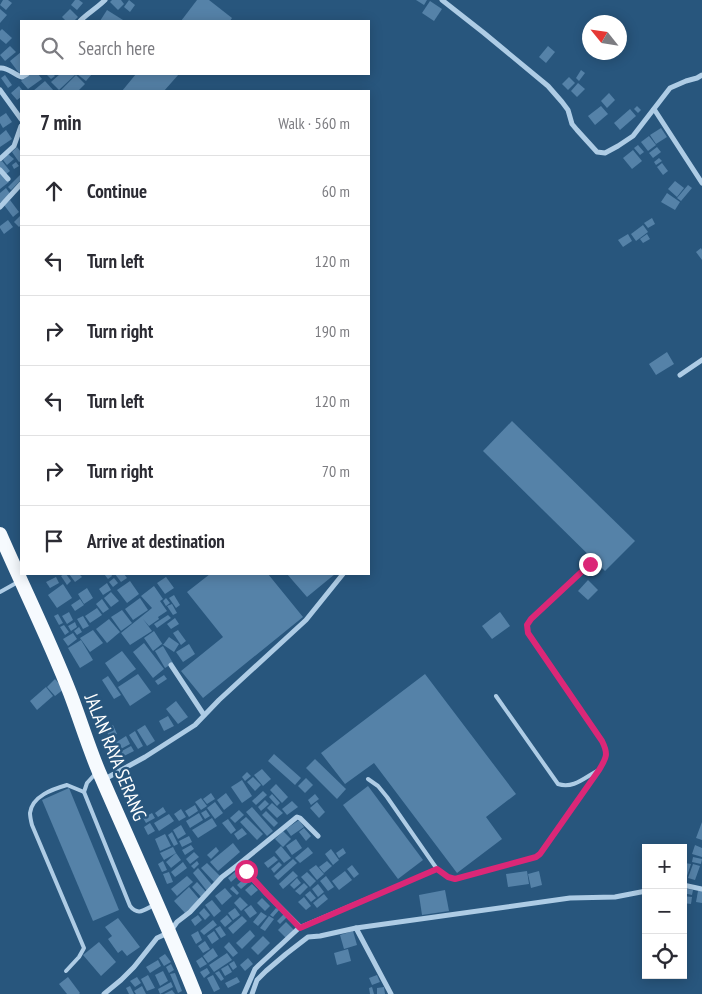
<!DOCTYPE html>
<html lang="en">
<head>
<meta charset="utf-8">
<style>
	:root { --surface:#fff; --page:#f2f2f3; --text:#2b2b33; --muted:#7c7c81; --line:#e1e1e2 }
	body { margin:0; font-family:"PT Sans Narrow",sans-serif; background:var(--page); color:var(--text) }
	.controls { position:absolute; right:15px; bottom:15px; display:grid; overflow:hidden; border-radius:0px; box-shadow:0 2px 12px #0003 }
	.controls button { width:45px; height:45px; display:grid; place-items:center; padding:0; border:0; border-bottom:1px solid var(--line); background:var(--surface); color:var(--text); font:25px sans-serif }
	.compass { position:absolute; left:582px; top:15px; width:45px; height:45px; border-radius:50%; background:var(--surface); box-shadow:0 2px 12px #0003; rotate:300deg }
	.stop { position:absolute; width:15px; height:15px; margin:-11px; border:4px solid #db2777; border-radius:50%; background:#fff }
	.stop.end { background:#db2777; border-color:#fff; box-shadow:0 1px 5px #0008 }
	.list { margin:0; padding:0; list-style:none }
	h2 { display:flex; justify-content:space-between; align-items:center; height:65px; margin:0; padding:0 20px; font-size:21px }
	h2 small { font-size:16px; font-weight:400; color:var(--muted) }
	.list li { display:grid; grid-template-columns:32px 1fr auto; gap:15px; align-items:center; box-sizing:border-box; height:70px; padding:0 20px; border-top:1px solid var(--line) }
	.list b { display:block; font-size:19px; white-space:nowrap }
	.list em { font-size:16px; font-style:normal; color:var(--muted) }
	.icon { flex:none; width:28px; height:28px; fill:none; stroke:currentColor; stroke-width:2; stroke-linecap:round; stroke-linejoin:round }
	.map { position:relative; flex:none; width:702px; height:994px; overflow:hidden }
	.search { position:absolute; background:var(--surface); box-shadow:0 2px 12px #0003; left:20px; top:20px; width:350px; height:55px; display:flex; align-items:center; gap:12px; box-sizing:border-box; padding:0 18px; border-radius:0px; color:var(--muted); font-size:19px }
	.panel { position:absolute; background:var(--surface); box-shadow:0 2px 12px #0003; left:20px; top:90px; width:350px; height:485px; border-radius:0px }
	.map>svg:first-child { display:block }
	.building { fill:#5582a8 }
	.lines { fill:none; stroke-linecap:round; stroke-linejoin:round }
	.service { stroke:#aecce5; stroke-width:4 }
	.minor { stroke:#aecce5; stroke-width:5 }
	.trunk { stroke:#f6fafe; stroke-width:14 }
	.route { stroke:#db2777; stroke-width:6 }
	.labels { text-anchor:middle; stroke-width:5; stroke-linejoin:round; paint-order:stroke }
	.street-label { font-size:19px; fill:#fff; stroke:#28567d }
</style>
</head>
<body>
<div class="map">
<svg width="702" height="994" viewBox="0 0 702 994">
	<rect width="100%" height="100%" fill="#28567d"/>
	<!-- building -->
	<g class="building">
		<path d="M3,0H8L12,3L6,10L0,5Z"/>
		<path d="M75,0H79L83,3L77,10L71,5Z"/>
		<path d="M112,0H121L124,4L118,10L110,2Z"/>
		<path d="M129,0L135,5L130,12L124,7Z"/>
		<path d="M197,0H209L232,18L230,21H181Z"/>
		<path d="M416,0H427L424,5Z"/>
		<path d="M430,1L442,9L434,21L422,13Z"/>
		<path d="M0,9L7,15L0,23Z"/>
		<path d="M70,9L78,17L74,21H66L62,17Z"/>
		<path d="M107,10L123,20L122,21H100Z"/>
		<path d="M2,29L12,38L6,44L0,39V31Z"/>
		<path d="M10,46L16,52L5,61L0,55Z"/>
		<path d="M548,46L555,52L546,63L539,57Z"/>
		<path d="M21,52V71L19,73L10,61Z"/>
		<path d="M581,70L585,73L579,81L576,78Z"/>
		<path d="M31,74H38L42,79L28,89L21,81Z"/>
		<path d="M48,74H53L55,76L51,79L47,75Z"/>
		<path d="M60,74H76L59,90L51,82Z"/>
		<path d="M77,74H92L86,81Z"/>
		<path d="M136,74H179L164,91H122Z"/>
		<path d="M5,75L12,85L8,88L1,78Z"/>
		<path d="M76,75L85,84L78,91H60Z"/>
		<path d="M569,77L575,83L568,90L562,84Z"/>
		<path d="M45,81L54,91H33Z"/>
		<path d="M578,83L585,89L577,97L571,91Z"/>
		<path d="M19,86L23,91H21V97L17,100L11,93Z"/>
		<path d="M609,93L615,100L607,108L601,101Z"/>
		<path d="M601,106L608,114L595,125L588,116Z"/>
		<path d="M637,106L641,110L638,113L634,109Z"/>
		<path d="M630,109L636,116L620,130L614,123Z"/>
		<path d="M6,113L12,122L3,128L0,123V117Z"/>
		<path d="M661,128L667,137L656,144L650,135Z"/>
		<path d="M6,130L12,139L0,147V135Z"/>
		<path d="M649,136L656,145L648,151L641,142Z"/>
		<path d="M638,145L644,152L640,155L634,148Z"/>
		<path d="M17,147L21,152V161L19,162L12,152Z"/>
		<path d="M657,147L661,152L653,158L649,153Z"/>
		<path d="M633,150L642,161L632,169L623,158Z"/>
		<path d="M8,154L14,159L7,165L3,160Z"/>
		<path d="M659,158L662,161L656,165L654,162Z"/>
		<path d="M2,161L10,171L5,175L0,168V162Z"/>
		<path d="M16,162L19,166L14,169L12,165Z"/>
		<path d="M662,163L668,171L663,175L657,167Z"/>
		<path d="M0,171L9,182L0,189Z"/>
		<path d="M20,175L21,176V180L11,190L8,187Z"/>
		<path d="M675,181L684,188L677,197L668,189Z"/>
		<path d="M688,185L692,188L681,201L677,198Z"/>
		<path d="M6,188L11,195L0,203V193Z"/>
		<path d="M667,193L680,202L675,210L661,202Z"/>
		<path d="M10,200L19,212L13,217L4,205Z"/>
		<path d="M21,215V225L19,227L14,222Z"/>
		<path d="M652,218L655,224L648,228L644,223Z"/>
		<path d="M8,220L13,227L4,234L0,228V226Z"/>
		<path d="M643,225L648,232L636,241L631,234Z"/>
		<path d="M628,234L632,241L623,247L618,240Z"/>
		<path d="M647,234L650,239L643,243L640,239Z"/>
		<path d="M701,248L702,250V260L696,252Z"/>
		<path d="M667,352L674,364L656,375L649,364Z"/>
		<path d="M512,421L635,541L605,571L483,451Z"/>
		<path d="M64,574H66L71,581L67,585L61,576Z"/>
		<path d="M69,574H79L82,577L75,582Z"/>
		<path d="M104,574H111L112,576L108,579Z"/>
		<path d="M115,574H124L127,578L121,582Z"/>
		<path d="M210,574H268L303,617L203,698L181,671L223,637L187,592Z"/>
		<path d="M287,574H335L307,597Z"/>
		<path d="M56,577L59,583L50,588L46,582Z"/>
		<path d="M166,577L174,588L165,594L157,583Z"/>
		<path d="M114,578L118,583L113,587L109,582Z"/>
		<path d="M588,580L598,590L588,600L578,591Z"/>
		<path d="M130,581L139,594L127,603L117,590Z"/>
		<path d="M107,583L111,590L103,595L99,589Z"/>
		<path d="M63,584L72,598L57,608L48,595Z"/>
		<path d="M154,586L163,599L160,601L167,611L158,617L159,619L149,626L143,619L152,631L130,645L121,633L152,608L141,596Z"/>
		<path d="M87,588L93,598L84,604L78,594Z"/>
		<path d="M111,592L119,601L111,607L104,598Z"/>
		<path d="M174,595L180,605L176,608L169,598Z"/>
		<path d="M140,598L148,610L133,620L125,609Z"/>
		<path d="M166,598L170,603L166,606L163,601Z"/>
		<path d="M80,599L84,605L75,611L71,605Z"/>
		<path d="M102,599L109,609L103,613L96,604Z"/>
		<path d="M172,604L177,613L173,615L167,606Z"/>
		<path d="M97,608L102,615L90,623L85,616Z"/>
		<path d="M122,610L132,623L121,631L111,617Z"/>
		<path d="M69,612L73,620L67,624L62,616Z"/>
		<path d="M500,612L510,626L492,639L482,626Z"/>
		<path d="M58,614L63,623L59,625L54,616Z"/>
		<path d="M168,615L171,618L157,628L154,624Z"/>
		<path d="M83,616L89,626L83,629L77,619Z"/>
		<path d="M175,618L179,624L171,629L167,624Z"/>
		<path d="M109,619L120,632L107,643L96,629Z"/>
		<path d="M75,622L77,627L71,631L68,626Z"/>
		<path d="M64,625L69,632L65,635L60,627Z"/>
		<path d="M79,627L82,632L77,635L74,631Z"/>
		<path d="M93,630L103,643L90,652L80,638Z"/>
		<path d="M178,630L186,641L181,645L173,633Z"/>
		<path d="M154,631L163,645L169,637L179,644L174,652L162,644L153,651L144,638Z"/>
		<path d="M73,633L77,639L68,646L63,639Z"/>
		<path d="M81,640L93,660L80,668L68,648Z"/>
		<path d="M144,643L164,669L153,678L133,652Z"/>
		<path d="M189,644L195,654L183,662L176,652Z"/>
		<path d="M163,646L173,663L165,668L155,651Z"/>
		<path d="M122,651L136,669L118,682L105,663Z"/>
		<path d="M138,674L151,692L130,706L118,687Z"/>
		<path d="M425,674L516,794L486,817L502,839L457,873L374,763L345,784L321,753Z"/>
		<path d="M164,675L167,679L158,685L155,681Z"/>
		<path d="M108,676L121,695L114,699L102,680Z"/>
		<path d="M55,679L64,689L55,696L47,687Z"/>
		<path d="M46,687L53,696L37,710L30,701Z"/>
		<path d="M176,701L188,717L178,724L166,709Z"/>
		<path d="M168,716L174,726L164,731L159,721Z"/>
		<path d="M113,725L117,734L109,737L106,729Z"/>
		<path d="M145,725L155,741L147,746L137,730Z"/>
		<path d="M135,731L143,746L138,749L129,735Z"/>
		<path d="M126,736L130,744L119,750L115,743Z"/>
		<path d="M131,746L134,751L122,757L120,752Z"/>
		<path d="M274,754L301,778L295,785L268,761Z"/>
		<path d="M315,759L346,789L337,799L306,768Z"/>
		<path d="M262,769L271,779L263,786L254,775Z"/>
		<path d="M247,772L251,776L245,781L242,777Z"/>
		<path d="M253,777L261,785L255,791L247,782Z"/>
		<path d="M306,778L313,785L305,793L298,786Z"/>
		<path d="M242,780L252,796L242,803L231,787Z"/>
		<path d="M276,784L288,797L282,803L270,790Z"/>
		<path d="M368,786L423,860L398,879L343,805Z"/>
		<path d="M69,788L119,910L93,921L42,800Z"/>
		<path d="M263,791L267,795L256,805L252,801Z"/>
		<path d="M211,793L215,799L207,804L203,799Z"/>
		<path d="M226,793L233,803L224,810L217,800Z"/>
		<path d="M272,794L280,803L277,806L269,797Z"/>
		<path d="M315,794L319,799L311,805L308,800Z"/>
		<path d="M201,798L207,806L201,810L195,802Z"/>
		<path d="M265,800L269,804L261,811L258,807Z"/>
		<path d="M292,801L298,807L287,815L282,809Z"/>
		<path d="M215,802L223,813L215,819L207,808Z"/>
		<path d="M317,802L325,812L319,818L310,808Z"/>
		<path d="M272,803L283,813L277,818L267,808Z"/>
		<path d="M195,805L198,811L189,817L185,811Z"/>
		<path d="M163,807L166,812L158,817L155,813Z"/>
		<path d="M252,807L273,831L267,836L246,812Z"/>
		<path d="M181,809L186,817L179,821L174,814Z"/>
		<path d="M206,810L210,816L205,819L201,813Z"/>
		<path d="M239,810L244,815L235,823L230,818Z"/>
		<path d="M266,811L278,823L274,827L262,815Z"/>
		<path d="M152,813L155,818L146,823L143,818Z"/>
		<path d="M199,813L203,820L190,828L186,821Z"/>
		<path d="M169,814L174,821L159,831L154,823Z"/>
		<path d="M246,817L263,834L257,840L240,822Z"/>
		<path d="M212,818L217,826L198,838L192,830Z"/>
		<path d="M228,819L236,830L231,834L222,823Z"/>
		<path d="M299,820L304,827L291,836L286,829Z"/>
		<path d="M702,822V840L696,838Z"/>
		<path d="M150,823L155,831L148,835L144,827Z"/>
		<path d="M181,825L186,834L178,839L173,830Z"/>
		<path d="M242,828L247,834L238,840L234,834Z"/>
		<path d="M304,828L311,836L306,841L299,832Z"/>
		<path d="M283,831L291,839L283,847L275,839Z"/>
		<path d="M172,832L178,844L174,846L168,835Z"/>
		<path d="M165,834L171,846L160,851L155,839Z"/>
		<path d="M189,836L192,842L182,847L179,841Z"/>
		<path d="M296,839L302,848L292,855L286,846Z"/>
		<path d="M233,843L240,852L218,871L210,862Z"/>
		<path d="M191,845L194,849L185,855L182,850Z"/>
		<path d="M695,845L702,848V857L692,854Z"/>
		<path d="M281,846L291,858L284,863L275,852Z"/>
		<path d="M173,847L176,853L164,860L160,853Z"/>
		<path d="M216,847L219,851L211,859L207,855Z"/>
		<path d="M308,847L313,853L300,863L295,858Z"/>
		<path d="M343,848L346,853L339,858L336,853Z"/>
		<path d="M331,849L339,860L333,865L325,854Z"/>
		<path d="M194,852L199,857L190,864L186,859Z"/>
		<path d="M176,853L181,860L171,868L166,862Z"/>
		<path d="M274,856L278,860L268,868L264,863Z"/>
		<path d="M693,857L702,859L701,864L692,862Z"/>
		<path d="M293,859L297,863L278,880L274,876Z"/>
		<path d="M163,861L167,870L162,872L158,864Z"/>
		<path d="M197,861L199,864L194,869L191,866Z"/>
		<path d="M327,861L332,866L324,873L319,867Z"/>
		<path d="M183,862L187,868L175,877L171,872Z"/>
		<path d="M279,862L282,865L274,873L271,869Z"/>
		<path d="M207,863L220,876L214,882L201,868Z"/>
		<path d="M685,863L691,864L687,876L683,875V870Z"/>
		<path d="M693,864L700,866L695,880L688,878Z"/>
		<path d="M316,865L324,874L317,880L309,870Z"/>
		<path d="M352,865L359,874L354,878L347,869Z"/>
		<path d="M198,868L213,886L207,891L193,873Z"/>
		<path d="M236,871L239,875L231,882L228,878Z"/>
		<path d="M293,871L298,876L283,889L279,884Z"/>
		<path d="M345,871L352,880L339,890L332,881Z"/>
		<path d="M527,871L529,884L508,887L506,874Z"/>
		<path d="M539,871L542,885L531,888L528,874Z"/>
		<path d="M169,872L173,882L167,884L163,874Z"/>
		<path d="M307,872L316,881L310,887L301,877Z"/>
		<path d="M187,876L193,882L177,896L171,889Z"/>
		<path d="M326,876L334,887L328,891L320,881Z"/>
		<path d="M297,878L301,883L294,889L290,885Z"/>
		<path d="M244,879L248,883L241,889L237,885Z"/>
		<path d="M197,882L207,893L202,898L192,887Z"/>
		<path d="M304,883L308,887L300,895L295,891Z"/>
		<path d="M252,884L258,890L251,896L245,890Z"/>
		<path d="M318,884L324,892L318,897L312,889Z"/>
		<path d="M233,886L239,893L237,895L230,889Z"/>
		<path d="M189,887L200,900L185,913L174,901Z"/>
		<path d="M225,888L232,896L222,905L215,896Z"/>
		<path d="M683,888L693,890L692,895L683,893Z"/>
		<path d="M445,890L449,911L422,915L419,895Z"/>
		<path d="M310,891L316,898L311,902L305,895Z"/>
		<path d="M698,891H702V903L696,902Z"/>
		<path d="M324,894L328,899L317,908L313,903Z"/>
		<path d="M683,896L692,897L691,904L683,903Z"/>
		<path d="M240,897L248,905L241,911L234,903Z"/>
		<path d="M304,897L311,906L306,910L298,902Z"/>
		<path d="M262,898L270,906L265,911L257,903Z"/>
		<path d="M212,900L221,911L214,917L205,905Z"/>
		<path d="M251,905L257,913L250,918L244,910Z"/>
		<path d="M204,908L210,915L205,920L199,913Z"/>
		<path d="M235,908L240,915L233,920L228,913Z"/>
		<path d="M276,908L279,910L273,917L270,915Z"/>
		<path d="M261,912L267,916L258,926L253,922Z"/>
		<path d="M284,914L287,917L280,924L277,921Z"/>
		<path d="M198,915L202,920L195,926L191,920Z"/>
		<path d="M227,915L232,921L225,927L220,921Z"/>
		<path d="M242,916L247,921L233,934L228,928Z"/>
		<path d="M269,916L274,919L265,931L260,928Z"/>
		<path d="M118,918L140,947L127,956L122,950L118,953L108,939L112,936L105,927Z"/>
		<path d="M213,920L217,925L204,935L200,931Z"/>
		<path d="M286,922L294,930L286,938L278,930Z"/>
		<path d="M220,926L226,935L221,938L215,929Z"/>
		<path d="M250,930L255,936L242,949L236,943Z"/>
		<path d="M198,931L202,940L196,944L191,935Z"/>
		<path d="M214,931L219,939L212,944L207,936Z"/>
		<path d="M353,931L357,945L344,949L340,935Z"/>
		<path d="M263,936L270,943L258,955L251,948Z"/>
		<path d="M205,941L210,949L203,953L198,946Z"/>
		<path d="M99,942L116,962L101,976L83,955Z"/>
		<path d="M229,942L238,953L233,957L224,947Z"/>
		<path d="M213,948L218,956L208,963L203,956Z"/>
		<path d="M348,949L351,961L337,965L334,953Z"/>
		<path d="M227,953L232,960L214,972L209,965Z"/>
		<path d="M165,954L171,962L164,966L159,958Z"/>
		<path d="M202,957L207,964L200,968L196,961Z"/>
		<path d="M248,958L253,964L245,971L240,965Z"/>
		<path d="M158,960L161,966L150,973L146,967Z"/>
		<path d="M234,961L237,967L233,970L229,964Z"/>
		<path d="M171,964L174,970L169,973L166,967Z"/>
		<path d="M228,965L232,972L225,976L221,969Z"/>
		<path d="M207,968L210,973L204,978L200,972Z"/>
		<path d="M163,971L168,981L160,986L155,975Z"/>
		<path d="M219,971L224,979L221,981L215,973Z"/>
		<path d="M175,973L182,991L178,993L170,974Z"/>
		<path d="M148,975L155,988L147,991L141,979Z"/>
		<path d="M213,975L220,989L214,992L207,978Z"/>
		<path d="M377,975L380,982L372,985L369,978Z"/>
		<path d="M68,977L80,993L79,994H67L59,984Z"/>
		<path d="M137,977L141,983L135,987L130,981Z"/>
		<path d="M237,977L240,982L228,988L225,983Z"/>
		<path d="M171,982L173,987L160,994L158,989Z"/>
		<path d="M130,986L134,994H129L126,988Z"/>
		<path d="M142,986L146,994H136L134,991Z"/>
		<path d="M372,987L374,994H370L369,988Z"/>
		<path d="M384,987L385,994H377V988Z"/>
		<path d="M172,990L175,994H164Z"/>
	</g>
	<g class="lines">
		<!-- service -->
		<g class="service">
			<path d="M0,592L18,582"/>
			<path d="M496,696L558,784C573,789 584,778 597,771"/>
			<path d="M97,772L87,783L84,792L130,906C138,916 144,910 154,905"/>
			<path d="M368,779L378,786L387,797L437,869L448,877L455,879L536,857L540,854L599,770C606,758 609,755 602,741L528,633L527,625L531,619L590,564"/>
			<path d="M300,927L437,869"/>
			<path d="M66,971L79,957L84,948L32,825C31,821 30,817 30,813C32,796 53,789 67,785L84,792"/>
		</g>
		<!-- minor -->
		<g class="minor">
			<path d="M442,0L484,33L548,86L562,102L568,110L572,124L577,130L597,152L605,153L618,146L633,136L670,88L686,81L697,78L702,75"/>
			<path d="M80,21C88,13 97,8 105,0"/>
			<path d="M0,68C8,67 14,75 22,77L27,74"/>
			<path d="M0,90L21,119"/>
			<path d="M654,109L702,183"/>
			<path d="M0,159L14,146L21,126"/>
			<path d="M0,170L8,179"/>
			<path d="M0,207L21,184"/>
			<path d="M680,375L702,360"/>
			<path d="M171,665L204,715"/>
			<path d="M103,780L145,757L195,725L219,700L306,620L343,574"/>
			<path d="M239,864L297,817L300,818L318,836"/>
			<path d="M683,885L702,889"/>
			<path d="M356,928L391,994"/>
			<path d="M104,994L121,980L134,967L157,938L170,932L177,922L190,912L222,877L239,864L267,894L300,927L259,965L255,969L244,994"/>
			<path d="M252,994L257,980L266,971L286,954L308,937L320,936L356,928L570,898L615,897L646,891"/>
		</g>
		<!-- trunk -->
		<path class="trunk" d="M0,534C23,587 49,639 70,693C80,719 88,746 99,772C131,846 165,919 195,994"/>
	</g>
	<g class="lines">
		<!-- route -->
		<path class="route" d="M246,871L267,894L300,928L437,869L448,877L455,879L536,857L540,854L599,770C606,758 609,755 602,741L528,633L527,625L531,619L590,564"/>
	</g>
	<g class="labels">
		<!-- street labels -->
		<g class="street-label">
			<text transform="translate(116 757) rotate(68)" y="7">JALAN RAYA SERANG</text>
		</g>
	</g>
</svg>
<div class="controls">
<button>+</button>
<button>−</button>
<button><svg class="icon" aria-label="locate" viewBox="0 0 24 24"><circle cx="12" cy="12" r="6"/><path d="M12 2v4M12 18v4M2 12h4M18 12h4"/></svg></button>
</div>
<svg class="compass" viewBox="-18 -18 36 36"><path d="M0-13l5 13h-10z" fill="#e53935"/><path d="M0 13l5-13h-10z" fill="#7c7c81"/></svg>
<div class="stop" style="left:246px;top:871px"></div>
<div class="stop end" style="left:590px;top:564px"></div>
<div class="search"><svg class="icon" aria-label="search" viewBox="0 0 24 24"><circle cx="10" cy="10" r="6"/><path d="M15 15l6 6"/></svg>Search here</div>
<section class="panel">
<h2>7 min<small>Walk · 560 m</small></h2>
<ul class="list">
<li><svg class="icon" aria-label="ahead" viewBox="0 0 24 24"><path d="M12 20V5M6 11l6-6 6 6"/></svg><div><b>Continue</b></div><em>60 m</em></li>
<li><svg class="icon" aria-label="left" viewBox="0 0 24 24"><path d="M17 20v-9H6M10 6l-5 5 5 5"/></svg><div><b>Turn left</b></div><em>120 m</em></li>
<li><svg class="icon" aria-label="right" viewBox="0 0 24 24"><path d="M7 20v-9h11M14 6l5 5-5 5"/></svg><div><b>Turn right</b></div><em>190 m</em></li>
<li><svg class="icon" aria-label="left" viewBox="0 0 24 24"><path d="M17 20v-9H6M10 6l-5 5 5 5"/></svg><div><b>Turn left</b></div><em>120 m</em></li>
<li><svg class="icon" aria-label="right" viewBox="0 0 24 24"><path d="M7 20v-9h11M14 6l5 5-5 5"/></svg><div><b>Turn right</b></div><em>70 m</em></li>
<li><svg class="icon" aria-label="arrive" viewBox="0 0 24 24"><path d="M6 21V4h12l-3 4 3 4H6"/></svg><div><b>Arrive at destination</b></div></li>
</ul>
</section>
</div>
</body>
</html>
